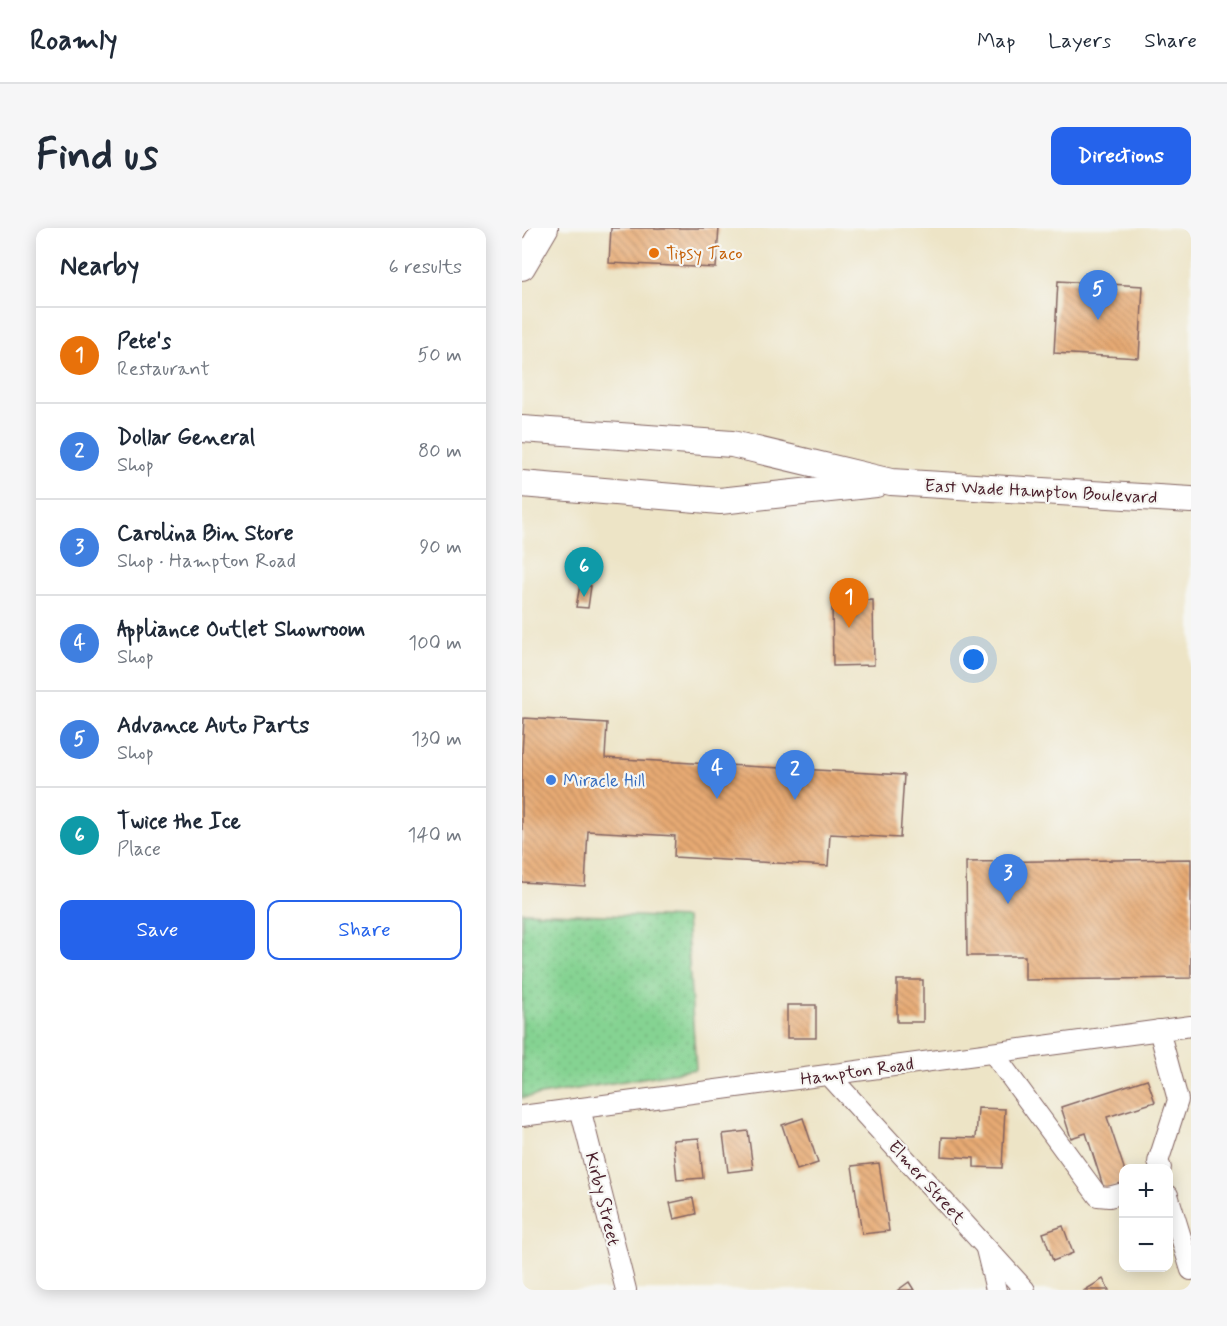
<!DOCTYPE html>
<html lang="en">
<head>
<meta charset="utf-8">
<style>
	:root { --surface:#fff; --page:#f6f6f7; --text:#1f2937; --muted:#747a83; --line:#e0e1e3; --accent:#2563eb }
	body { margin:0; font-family:Mynerve,sans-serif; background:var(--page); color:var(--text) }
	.controls { position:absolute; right:18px; bottom:18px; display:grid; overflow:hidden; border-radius:12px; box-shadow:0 3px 15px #0003 }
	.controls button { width:54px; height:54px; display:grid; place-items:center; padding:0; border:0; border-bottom:2px solid var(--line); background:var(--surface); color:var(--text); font:30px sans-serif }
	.you { position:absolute; left:452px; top:432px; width:21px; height:21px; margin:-15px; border:4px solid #fff; border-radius:50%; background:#1a73e8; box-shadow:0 0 0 9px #1a73e833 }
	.badge { display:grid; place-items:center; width:39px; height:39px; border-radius:50%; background:var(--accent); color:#fff; font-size:20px; font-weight:700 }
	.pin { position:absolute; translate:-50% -50px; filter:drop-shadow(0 2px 3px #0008) }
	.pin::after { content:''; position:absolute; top:32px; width:21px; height:18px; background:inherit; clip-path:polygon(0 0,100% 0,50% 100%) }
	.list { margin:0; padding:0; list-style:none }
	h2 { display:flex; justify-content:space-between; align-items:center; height:78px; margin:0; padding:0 24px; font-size:26px }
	h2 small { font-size:20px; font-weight:400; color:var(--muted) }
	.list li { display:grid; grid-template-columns:39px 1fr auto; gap:18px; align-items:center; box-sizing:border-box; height:96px; padding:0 24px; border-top:2px solid var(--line) }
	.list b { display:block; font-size:22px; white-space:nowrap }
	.list p { margin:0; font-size:20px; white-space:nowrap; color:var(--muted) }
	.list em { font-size:20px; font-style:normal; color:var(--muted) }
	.actions { display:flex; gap:12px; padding:18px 24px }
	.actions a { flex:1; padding:14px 0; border:2px solid var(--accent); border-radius:12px; text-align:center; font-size:21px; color:var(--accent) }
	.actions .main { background:var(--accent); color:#fff }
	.map { position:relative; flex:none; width:669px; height:1062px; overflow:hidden; border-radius:12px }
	header { display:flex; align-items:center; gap:36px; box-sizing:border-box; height:84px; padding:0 30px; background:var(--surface); border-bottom:2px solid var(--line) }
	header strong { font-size:28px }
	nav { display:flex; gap:33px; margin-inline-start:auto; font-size:21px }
	.intro { display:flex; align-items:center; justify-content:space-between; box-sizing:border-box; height:144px; padding:0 36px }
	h1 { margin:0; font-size:42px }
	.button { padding:15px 27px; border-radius:12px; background:var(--accent); color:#fff; font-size:21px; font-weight:700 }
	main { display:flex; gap:36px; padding:0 36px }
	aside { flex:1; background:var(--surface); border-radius:12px; box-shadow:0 3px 15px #0003 }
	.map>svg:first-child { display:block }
	.grass { fill:url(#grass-dots); stroke:#68795e; stroke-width:1.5 }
	.building { fill:url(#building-back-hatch) }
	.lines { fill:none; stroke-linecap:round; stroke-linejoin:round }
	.minor-casing { stroke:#836461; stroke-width:22 }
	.major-casing { stroke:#836461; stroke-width:28 }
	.minor { stroke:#fff; stroke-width:20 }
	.major { stroke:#fff; stroke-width:26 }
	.food-dot { fill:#e8710a; stroke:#f6f6f2; stroke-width:2 }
	.shop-dot { fill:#3f7fe0; stroke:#f6f6f2; stroke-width:2 }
	.labels { text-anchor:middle; stroke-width:4.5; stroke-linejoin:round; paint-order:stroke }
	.food-label { font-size:18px; fill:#c56008; stroke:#f6f6f2; text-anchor:start }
	.street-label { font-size:18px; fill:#4a1f2b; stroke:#f6f6f2 }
	.shop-label { font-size:18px; fill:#366cbe; stroke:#f6f6f2; text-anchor:start }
</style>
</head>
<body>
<header>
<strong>Roamly</strong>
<nav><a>Map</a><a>Layers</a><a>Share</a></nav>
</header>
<div class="intro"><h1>Find us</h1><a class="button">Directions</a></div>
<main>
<aside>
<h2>Nearby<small>6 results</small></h2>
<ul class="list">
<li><span class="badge" style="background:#e8710a">1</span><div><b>Pete's</b><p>Restaurant</p></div><em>50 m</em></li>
<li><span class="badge" style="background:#3f7fe0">2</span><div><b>Dollar General</b><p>Shop</p></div><em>80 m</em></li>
<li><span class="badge" style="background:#3f7fe0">3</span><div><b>Carolina Bin Store</b><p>Shop · Hampton Road</p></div><em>90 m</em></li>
<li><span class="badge" style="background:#3f7fe0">4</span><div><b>Appliance Outlet Showroom</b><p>Shop</p></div><em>100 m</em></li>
<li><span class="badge" style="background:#3f7fe0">5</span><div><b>Advance Auto Parts</b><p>Shop</p></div><em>130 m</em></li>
<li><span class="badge" style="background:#0f9aa8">6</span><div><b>Twice the Ice</b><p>Place</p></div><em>140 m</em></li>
</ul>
<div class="actions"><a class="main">Save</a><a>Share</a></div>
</aside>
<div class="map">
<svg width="669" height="1062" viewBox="0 0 669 1062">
	<defs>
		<pattern id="grass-dots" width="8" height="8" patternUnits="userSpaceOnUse" patternTransform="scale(1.5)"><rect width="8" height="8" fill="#85d392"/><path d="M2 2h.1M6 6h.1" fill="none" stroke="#74b57e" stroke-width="1.8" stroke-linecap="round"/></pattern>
		<pattern id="building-back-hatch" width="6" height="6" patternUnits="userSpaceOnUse" patternTransform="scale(1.5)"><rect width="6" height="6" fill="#e7aa73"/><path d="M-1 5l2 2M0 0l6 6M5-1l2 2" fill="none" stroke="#bd8a5f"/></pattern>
	</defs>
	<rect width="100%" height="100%" fill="#f6f6f2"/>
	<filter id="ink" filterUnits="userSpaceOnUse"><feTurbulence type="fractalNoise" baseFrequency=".0167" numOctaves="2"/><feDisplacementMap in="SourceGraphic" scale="12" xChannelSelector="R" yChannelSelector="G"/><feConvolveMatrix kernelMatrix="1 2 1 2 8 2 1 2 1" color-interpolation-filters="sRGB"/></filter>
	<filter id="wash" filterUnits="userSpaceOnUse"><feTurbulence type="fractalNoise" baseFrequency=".008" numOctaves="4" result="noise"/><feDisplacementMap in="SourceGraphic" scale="24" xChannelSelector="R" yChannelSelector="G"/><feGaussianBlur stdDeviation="1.35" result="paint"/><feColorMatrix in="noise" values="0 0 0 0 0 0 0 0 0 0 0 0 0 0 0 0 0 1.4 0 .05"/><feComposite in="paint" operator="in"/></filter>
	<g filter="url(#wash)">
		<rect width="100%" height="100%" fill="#ede4c6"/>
		<!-- grass -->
		<path class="grass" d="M0,684L164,690L174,841L0,870Z"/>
		<g id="blocks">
			<!-- building -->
			<g class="building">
				<path d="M89,0H197L194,40L87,35Z"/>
				<path d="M536,53L621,58L617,130L532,125Z"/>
				<path d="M58,357L69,358L66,380L54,379Z"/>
				<path d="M351,372L352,437L311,438L310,373Z"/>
				<path d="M2,490L85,495L83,530L382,547L378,610L308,606L306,638L152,629L153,608L66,603L63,658L0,654V526Z"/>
				<path d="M669,631V750L503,752V728H445L444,634Z"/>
				<rect x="375" y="752" width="26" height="42"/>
				<rect x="265" y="777" width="29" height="33"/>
				<path d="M625,851L633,874L585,889L602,940V955L582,961L564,905L549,910L539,879Z"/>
				<path d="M456,880L483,881L480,940L452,939V930L419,928L420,909L454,910Z"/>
				<path d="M281,890L296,935L275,942L260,897Z"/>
				<path d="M226,903L231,941L206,944L201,906Z"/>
				<path d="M177,910L181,950L155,952L151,912Z"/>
				<path d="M357,935L367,1003L340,1006L330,938Z"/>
				<path d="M171,970L174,986L152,991L148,975Z"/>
				<path d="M541,998L551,1025L531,1033L521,1005Z"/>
				<path d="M581,1051L587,1062H563Z"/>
				<path d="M387,1054L392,1062H376Z"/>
			</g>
		</g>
	</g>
	<g filter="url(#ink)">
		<use href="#blocks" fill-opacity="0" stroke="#836461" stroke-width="1.5"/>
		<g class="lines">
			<defs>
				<g id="minor">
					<path d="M637,802L656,872L636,934L639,940"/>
					<path d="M471,825L576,968L587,969L602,965"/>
					<path d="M307,847L503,1062"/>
					<path d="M58,880L104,1062"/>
					<path d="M0,888L669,798"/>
					<path d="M646,967L669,1042"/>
					<path d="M464,1021L474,1062"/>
				</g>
				<g id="major">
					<path d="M0,39L23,0"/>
					<path d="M0,201L210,216L369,254L669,272"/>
					<path d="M0,256L198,273L354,256"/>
				</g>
			</defs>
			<!-- minor casing -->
			<use href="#minor" class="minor-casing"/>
			<!-- major casing -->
			<use href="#major" class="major-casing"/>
			<!-- minor -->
			<use href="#minor" class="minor"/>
			<!-- major -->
			<use href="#major" class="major"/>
		</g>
	</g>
	<!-- markers -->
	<circle class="food-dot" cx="132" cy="25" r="6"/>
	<circle class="shop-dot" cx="29" cy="552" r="6"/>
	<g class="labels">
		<!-- food labels -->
		<g class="food-label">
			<text x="144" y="31">Tipsy Taco</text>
		</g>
		<!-- street labels -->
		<g class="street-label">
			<text transform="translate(519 263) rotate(3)" y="6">East Wade Hampton Boulevard</text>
			<text transform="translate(335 843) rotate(-8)" y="6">Hampton Road</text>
			<text transform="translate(405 954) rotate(48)" y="6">Elmer Street</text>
			<text transform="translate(81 971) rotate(76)" y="6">Kirby Street</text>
		</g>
		<!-- shop labels -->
		<g class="shop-label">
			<text x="41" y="558">Miracle Hill</text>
		</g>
	</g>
</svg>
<div class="controls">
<button>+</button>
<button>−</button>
</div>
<div class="you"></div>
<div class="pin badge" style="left:327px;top:400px;background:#e8710a">1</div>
<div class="pin badge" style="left:273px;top:572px;background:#3f7fe0">2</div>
<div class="pin badge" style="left:486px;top:676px;background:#3f7fe0">3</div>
<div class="pin badge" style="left:195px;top:571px;background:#3f7fe0">4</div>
<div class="pin badge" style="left:576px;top:92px;background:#3f7fe0">5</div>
<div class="pin badge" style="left:62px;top:369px;background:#0f9aa8">6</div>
</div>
</main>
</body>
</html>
